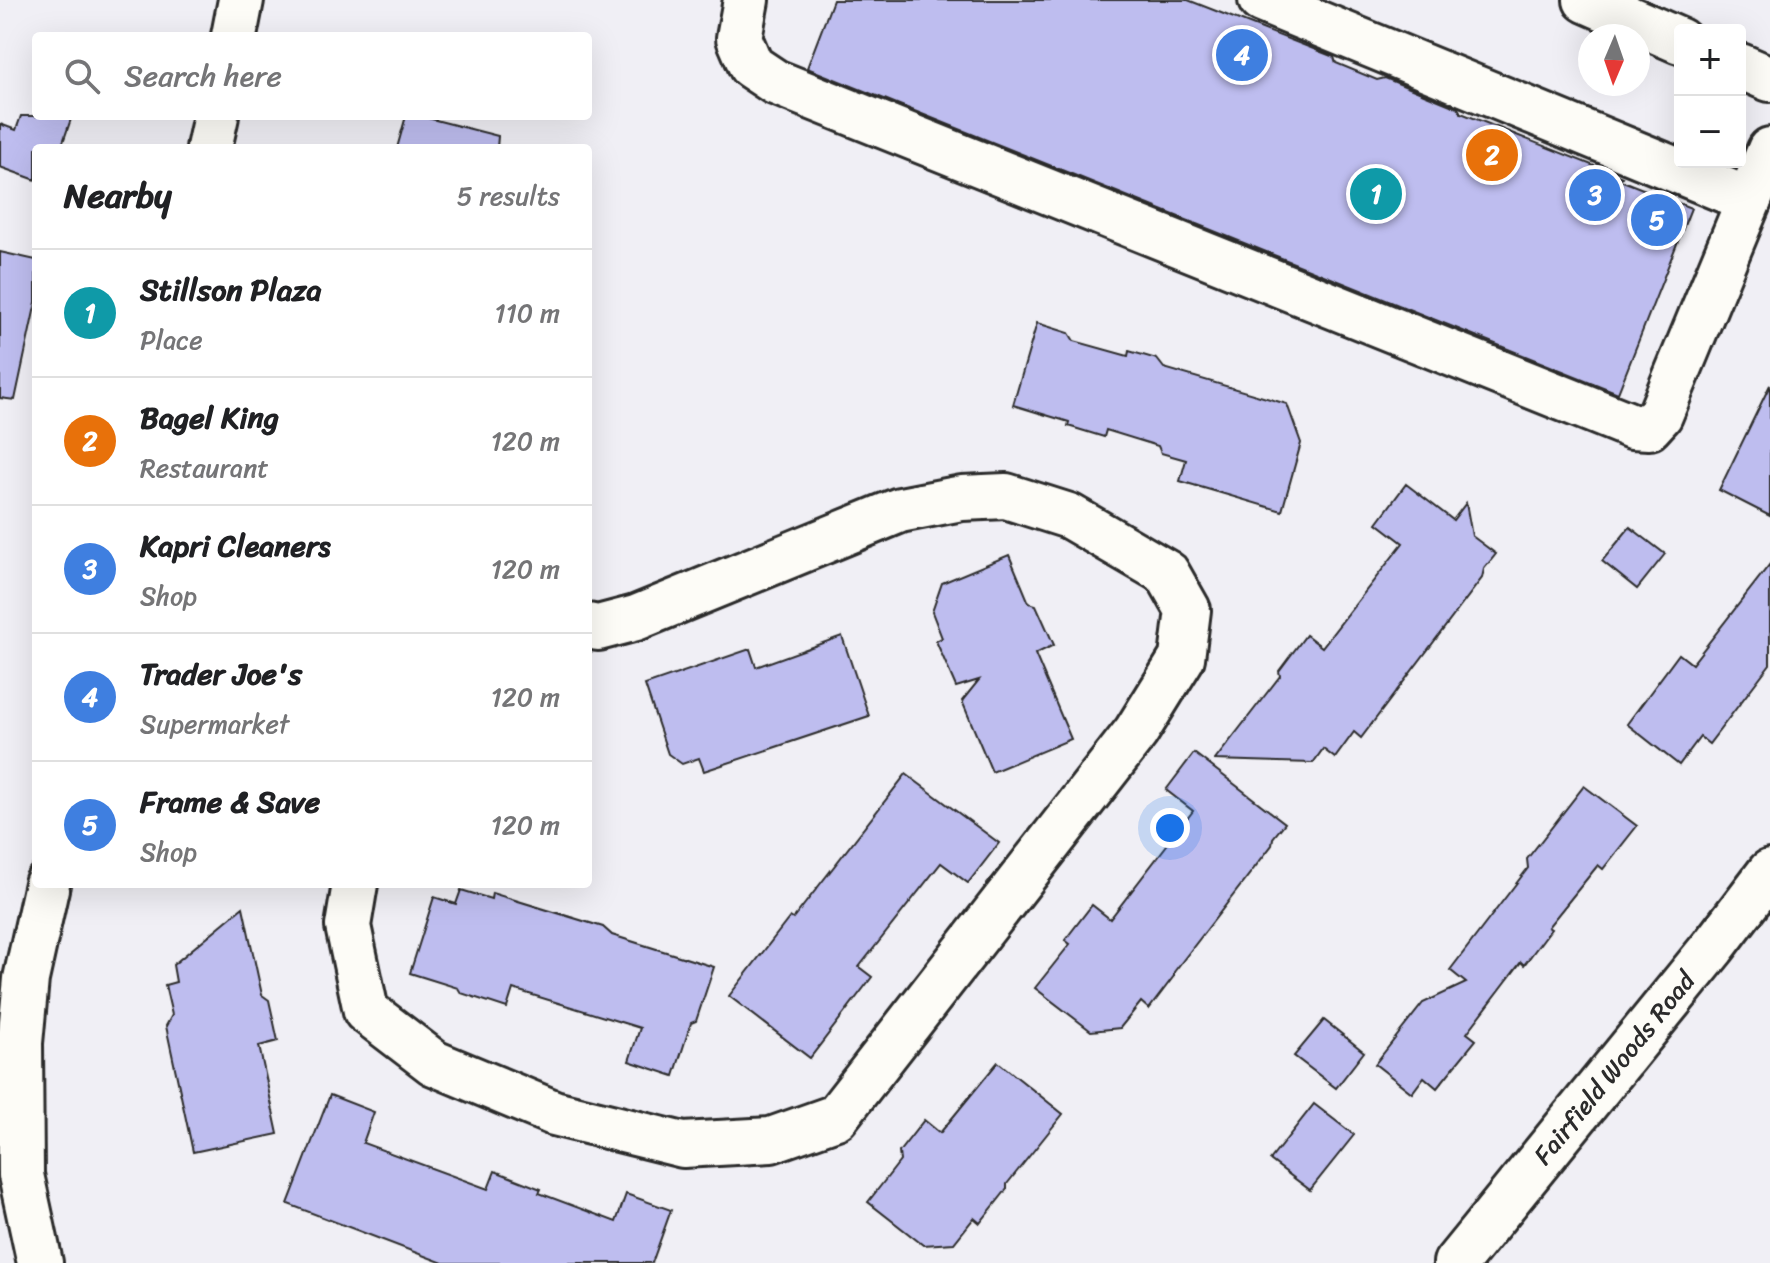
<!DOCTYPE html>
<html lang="en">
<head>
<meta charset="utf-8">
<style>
	:root { --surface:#fff; --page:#f2f2f2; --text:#202124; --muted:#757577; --line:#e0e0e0; --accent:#7c3aed }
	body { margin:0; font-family:Sriracha,sans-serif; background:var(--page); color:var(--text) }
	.controls { position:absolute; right:24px; top:24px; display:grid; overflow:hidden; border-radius:8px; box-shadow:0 8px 32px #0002 }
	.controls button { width:72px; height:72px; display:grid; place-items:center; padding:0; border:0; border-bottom:2px solid var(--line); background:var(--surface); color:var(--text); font:40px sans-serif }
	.compass { position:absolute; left:1578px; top:24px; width:72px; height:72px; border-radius:50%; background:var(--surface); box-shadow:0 8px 32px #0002; rotate:182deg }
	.you { position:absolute; left:1170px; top:828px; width:28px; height:28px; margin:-20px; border:6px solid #fff; border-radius:50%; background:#1a73e8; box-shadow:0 0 0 12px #1a73e833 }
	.badge { display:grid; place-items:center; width:52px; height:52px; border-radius:50%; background:var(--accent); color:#fff; font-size:26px; font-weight:700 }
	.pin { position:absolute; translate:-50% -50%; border:4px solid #fff; box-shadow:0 2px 8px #0006 }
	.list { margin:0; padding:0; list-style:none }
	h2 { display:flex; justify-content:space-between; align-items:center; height:104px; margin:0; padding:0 32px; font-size:34px }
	h2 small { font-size:26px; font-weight:400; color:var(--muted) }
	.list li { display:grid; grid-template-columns:52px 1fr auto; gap:24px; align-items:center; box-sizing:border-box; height:128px; padding:0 32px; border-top:2px solid var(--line) }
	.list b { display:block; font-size:30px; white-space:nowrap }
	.list p { margin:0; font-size:26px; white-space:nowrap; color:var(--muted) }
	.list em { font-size:26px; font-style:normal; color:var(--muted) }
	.icon { flex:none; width:44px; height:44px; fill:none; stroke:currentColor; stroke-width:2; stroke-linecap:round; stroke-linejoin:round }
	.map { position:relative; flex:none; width:1770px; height:1263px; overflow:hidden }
	.search { position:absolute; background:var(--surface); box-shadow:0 8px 32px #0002; left:32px; top:32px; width:560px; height:88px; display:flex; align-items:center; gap:20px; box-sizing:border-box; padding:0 28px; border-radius:8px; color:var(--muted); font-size:30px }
	.panel { position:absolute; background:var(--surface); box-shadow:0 8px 32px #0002; left:32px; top:144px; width:560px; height:744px; border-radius:8px }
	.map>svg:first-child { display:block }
	.building { fill:#bebdef; stroke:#2b2b2b; stroke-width:2 }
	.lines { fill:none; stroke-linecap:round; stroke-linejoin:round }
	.minor-casing { stroke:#2b2b2b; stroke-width:50 }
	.major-casing { stroke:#2b2b2b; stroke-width:50 }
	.minor { stroke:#fdfcf7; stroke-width:44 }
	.major { stroke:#fdfcf7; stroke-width:44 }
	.labels { text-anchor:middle; stroke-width:6; stroke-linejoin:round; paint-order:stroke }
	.street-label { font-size:26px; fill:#2b2b2b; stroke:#fdfcf7 }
</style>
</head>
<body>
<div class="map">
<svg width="1770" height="1263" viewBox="0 0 1770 1263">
	<rect width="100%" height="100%" fill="#f0eff5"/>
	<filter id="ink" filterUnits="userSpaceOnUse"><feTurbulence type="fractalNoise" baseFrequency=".0125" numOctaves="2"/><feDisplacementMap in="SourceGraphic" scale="16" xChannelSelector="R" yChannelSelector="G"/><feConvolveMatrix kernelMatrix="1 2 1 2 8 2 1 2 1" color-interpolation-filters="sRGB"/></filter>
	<g filter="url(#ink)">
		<!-- building -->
		<g class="building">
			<path d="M833,0H1188L1334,57L1336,63L1377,80L1385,78L1458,108L1461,113L1622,177L1620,180L1691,208L1618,393L807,68Z"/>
			<path d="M21,116H72L61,148H36V180L0,167V124L16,130Z"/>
			<path d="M406,116H420L498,136L497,148H397Z"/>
			<path d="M0,252L36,260V302L15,400L0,398Z"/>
			<path d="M1037,323L1069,333L1074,341L1128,356L1129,351L1157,359L1164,368L1287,404L1301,443L1282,511L1180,481L1186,460L1161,453L1158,446L1106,430L1104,437L1068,426L1069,422L1013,405Z"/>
			<path d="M1770,385V516L1719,490Z"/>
			<path d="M1406,484L1453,520L1466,503L1472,536L1496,554L1484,569L1482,578L1361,738L1354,732L1335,758L1323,749L1313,763L1215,760L1280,676L1279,671L1306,635L1322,647L1403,543L1377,523Z"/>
			<path d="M1630,527L1665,554L1637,589L1602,561Z"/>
			<path d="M1009,555L1029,603L1036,605L1054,645L1035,654L1071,739L992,772L962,701L979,680L956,687L936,641L942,638L932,612L942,583Z"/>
			<path d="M1770,564V664L1709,744L1700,737L1679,765L1627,724L1679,654L1692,664Z"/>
			<path d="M842,636L869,716L704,771L699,758L682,764L668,754L645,685L750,649L756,667Z"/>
			<path d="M1194,753L1285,823L1273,838L1272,845L1174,972V976L1149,1009L1141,1002L1120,1028L1091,1031L1035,988L1070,944L1065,940L1092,905L1110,919L1193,811L1166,790Z"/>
			<path d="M906,774L999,843L968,883L941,863L859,967L872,977L810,1058L729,996L790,917L793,919Z"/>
			<path d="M1584,786L1637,826L1603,869L1598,865L1548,927L1551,929L1524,965L1521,962L1467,1033L1476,1040L1437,1088L1424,1077L1412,1093L1375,1064L1423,1003L1466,983L1450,970L1528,868L1527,859Z"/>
			<path d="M461,890L491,899L492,893L603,927L612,935L714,967L696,1021L691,1023L674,1076L629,1061L640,1028L513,989L507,1008L461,993L458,988L410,973L434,897L456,904Z"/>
			<path d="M243,907L262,995L269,1000L278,1041L259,1046L278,1134L193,1152L166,1026L172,1015L165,985L176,982L173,965Z"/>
			<path d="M1324,1020L1364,1052L1336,1088L1294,1056Z"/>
			<path d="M998,1062L1063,1114L1007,1184V1189L980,1223L974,1218L954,1243L923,1245L868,1202L900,1161L899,1152L924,1120L940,1133Z"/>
			<path d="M330,1095L374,1112L363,1143L488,1189L495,1171L541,1189L539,1193L616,1222L626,1194L671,1210L652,1263H443L288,1204Z"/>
			<path d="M1314,1104L1354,1135L1310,1190L1270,1160Z"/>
		</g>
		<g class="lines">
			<defs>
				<g id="minor">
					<path d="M746,0L739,38L751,66L775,82L1632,426L1649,427L1660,415L1749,200"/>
					<path d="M1261,0L1749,200L1770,150"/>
					<path d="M1586,0L1680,41"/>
					<path d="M1740,66L1770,79"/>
					<path d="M355,884L348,926L366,1011L434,1063L554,1113L683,1145L771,1140L836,1117L1136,732L1182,658L1188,610L1167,573L1069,516L1006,496L962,498L900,510L636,618L598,628L588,626"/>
				</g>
				<g id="major">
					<path d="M234,36L241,0"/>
					<path d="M209,148L216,116"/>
					<path d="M40,1263L21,1175L20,1043L26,979L47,884"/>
					<path d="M1456,1263L1713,947L1770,872"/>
				</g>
			</defs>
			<!-- minor casing -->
			<use href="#minor" class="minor-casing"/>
			<!-- major casing -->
			<use href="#major" class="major-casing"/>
			<!-- minor -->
			<use href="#minor" class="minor"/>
			<!-- major -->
			<use href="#major" class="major"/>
		</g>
	</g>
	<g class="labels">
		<!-- street labels -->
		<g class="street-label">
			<text transform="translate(1614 1068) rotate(-51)" y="9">Fairfield Woods Road</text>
		</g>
	</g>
</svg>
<div class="controls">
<button>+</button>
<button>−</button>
</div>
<svg class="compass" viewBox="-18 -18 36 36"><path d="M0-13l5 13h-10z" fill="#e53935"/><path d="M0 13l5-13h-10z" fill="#757577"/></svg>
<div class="you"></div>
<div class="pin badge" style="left:1376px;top:194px;background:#0f9aa8">1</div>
<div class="pin badge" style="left:1492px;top:155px;background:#e8710a">2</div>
<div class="pin badge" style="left:1595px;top:195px;background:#3f7fe0">3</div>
<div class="pin badge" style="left:1242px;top:55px;background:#3f7fe0">4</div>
<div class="pin badge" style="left:1657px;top:220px;background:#3f7fe0">5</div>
<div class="search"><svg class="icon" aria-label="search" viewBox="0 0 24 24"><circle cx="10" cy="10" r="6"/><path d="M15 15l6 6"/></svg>Search here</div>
<section class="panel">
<h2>Nearby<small>5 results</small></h2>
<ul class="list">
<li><span class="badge" style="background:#0f9aa8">1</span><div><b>Stillson Plaza</b><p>Place</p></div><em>110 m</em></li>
<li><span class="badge" style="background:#e8710a">2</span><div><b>Bagel King</b><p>Restaurant</p></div><em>120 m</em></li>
<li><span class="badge" style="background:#3f7fe0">3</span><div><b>Kapri Cleaners</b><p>Shop</p></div><em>120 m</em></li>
<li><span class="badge" style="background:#3f7fe0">4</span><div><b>Trader Joe's</b><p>Supermarket</p></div><em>120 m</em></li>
<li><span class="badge" style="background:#3f7fe0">5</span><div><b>Frame &amp; Save</b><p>Shop</p></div><em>120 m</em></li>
</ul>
</section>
</div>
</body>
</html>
